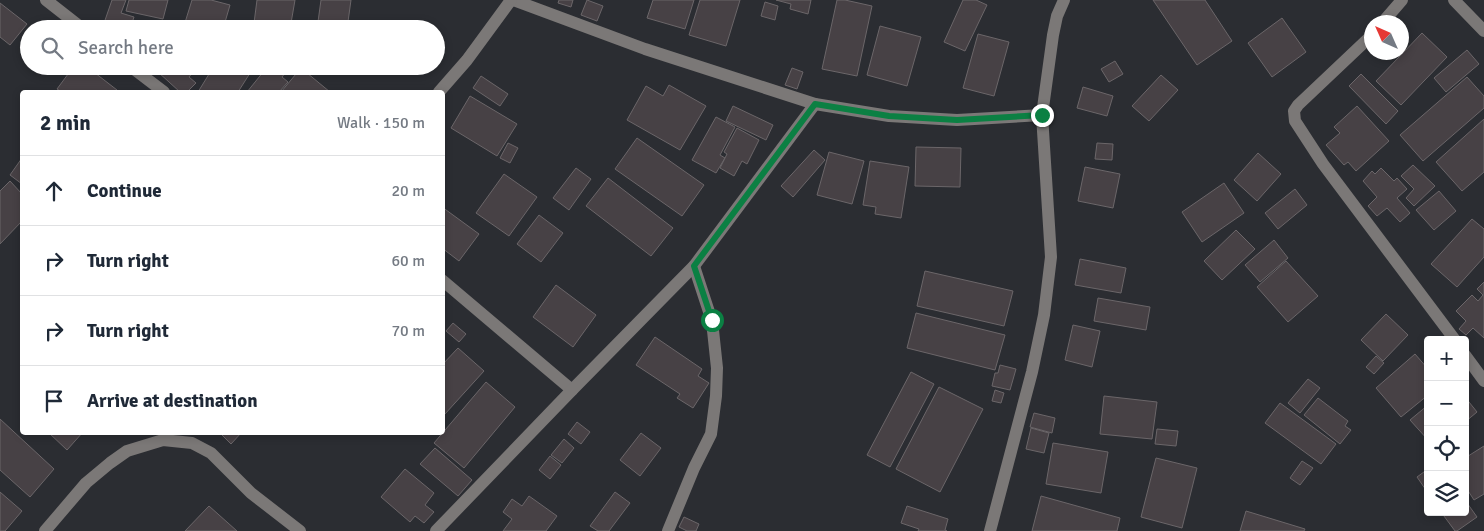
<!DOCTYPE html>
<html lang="en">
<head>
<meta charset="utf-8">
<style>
	:root { --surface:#fff; --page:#f6f6f7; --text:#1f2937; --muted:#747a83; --line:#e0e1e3 }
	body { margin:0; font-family:Signika,sans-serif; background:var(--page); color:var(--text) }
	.controls { position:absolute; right:15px; bottom:15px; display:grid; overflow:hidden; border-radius:5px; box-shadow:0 2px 8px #0003 }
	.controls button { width:45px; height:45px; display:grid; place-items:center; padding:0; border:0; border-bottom:1px solid var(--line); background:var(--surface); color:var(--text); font:25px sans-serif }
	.compass { position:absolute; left:1364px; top:15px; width:45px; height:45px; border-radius:50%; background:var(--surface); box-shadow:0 2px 8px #0003; rotate:315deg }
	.stop { position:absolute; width:15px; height:15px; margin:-11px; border:4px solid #0b8043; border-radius:50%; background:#fff }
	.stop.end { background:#0b8043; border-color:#fff; box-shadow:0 1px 5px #0008 }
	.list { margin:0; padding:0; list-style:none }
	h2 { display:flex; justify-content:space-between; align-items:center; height:65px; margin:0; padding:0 20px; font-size:21px }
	h2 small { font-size:16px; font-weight:400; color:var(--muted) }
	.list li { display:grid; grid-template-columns:32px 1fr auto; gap:15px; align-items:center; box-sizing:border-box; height:70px; padding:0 20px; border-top:1px solid var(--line) }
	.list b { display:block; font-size:19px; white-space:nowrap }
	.list em { font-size:16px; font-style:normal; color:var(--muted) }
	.icon { flex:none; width:28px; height:28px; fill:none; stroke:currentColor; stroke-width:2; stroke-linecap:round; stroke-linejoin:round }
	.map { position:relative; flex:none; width:1484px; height:531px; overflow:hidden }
	.search { position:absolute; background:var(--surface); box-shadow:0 2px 8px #0003; left:20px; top:20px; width:425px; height:55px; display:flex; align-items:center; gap:12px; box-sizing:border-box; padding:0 18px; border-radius:28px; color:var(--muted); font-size:19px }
	.panel { position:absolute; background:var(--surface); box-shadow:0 2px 8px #0003; left:20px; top:90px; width:425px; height:345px; border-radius:5px }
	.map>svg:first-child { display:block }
	.building { fill:#474145; stroke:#6b6669 }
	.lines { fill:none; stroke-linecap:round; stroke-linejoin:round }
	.minor { stroke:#7b7877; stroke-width:12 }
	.route { stroke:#0b8043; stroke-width:6 }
</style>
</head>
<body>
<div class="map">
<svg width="1484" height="531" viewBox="0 0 1484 531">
	<rect width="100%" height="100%" fill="#2b2d32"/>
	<!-- building -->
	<g class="building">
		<path d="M112,0H126L121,13L134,17L130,29H110L103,26Z"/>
		<path d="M129,0H168L163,19L126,11Z"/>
		<path d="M192,0H211L230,5L223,29H183Z"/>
		<path d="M257,0H295L290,29L254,23Z"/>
		<path d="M321,0H351L347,29H317Z"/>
		<path d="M559,0H573L571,7L558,3Z"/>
		<path d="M587,0L603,6L597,21L581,15Z"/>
		<path d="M653,0H694L685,29L647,18Z"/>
		<path d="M700,0H740L726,46L689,35Z"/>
		<path d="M776,0H811L808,14L790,9L791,4Z"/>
		<path d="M837,0H845L872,6L857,76L822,69Z"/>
		<path d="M963,0H976L987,5L965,51L944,42Z"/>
		<path d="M1153,0H1205L1232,41L1197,65Z"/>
		<path d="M765,2L778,6L775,20L761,16Z"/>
		<path d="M0,3L27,24L10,45L0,37Z"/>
		<path d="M1282,18L1306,52L1272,77L1248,43Z"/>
		<path d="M880,26L921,37L907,86L867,75Z"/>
		<path d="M1422,33L1447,57L1401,105L1376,81Z"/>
		<path d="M978,34L1009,42L994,96L963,88Z"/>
		<path d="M1467,50L1479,64L1446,92L1434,78Z"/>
		<path d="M1115,61L1123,74L1109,82L1101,69Z"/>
		<path d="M74,66H86L117,90L115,92H62L57,89Z"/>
		<path d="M164,66H198L189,77L196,83L187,92H180L158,72Z"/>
		<path d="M214,66H245L252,70L238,92H198Z"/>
		<path d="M268,66H287L289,68L282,77L288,82L279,92H247Z"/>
		<path d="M301,68L330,92H281Z"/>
		<path d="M792,68L803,72L797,89L785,85Z"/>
		<path d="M1361,74L1398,111L1386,124L1349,86Z"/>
		<path d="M1161,75L1178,90L1149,121L1132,106Z"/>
		<path d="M481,76L508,94L500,106L473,88Z"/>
		<path d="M1467,77L1484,96V108L1423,161L1400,135Z"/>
		<path d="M669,85L706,106L680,150L627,120L646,86L663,96Z"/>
		<path d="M1083,87L1113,96L1107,116L1077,108Z"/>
		<path d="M470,96L517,124L497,156L451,128Z"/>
		<path d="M733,106L773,125L766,140L726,121Z"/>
		<path d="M1357,106L1389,141L1356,171L1348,162L1344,165L1326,145L1340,133L1334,127Z"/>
		<path d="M716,117L735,127L720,155L725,158L716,173L692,160Z"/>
		<path d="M1484,119V172L1462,191L1436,162Z"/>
		<path d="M737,128L759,140L747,164L742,161L734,176L720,168L727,154L724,152Z"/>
		<path d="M637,138L704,185L682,216L615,169Z"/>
		<path d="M508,143L518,148L510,163L500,158Z"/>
		<path d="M1097,143L1113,144L1112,160L1095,159Z"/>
		<path d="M916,147L961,148L960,187L915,186Z"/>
		<path d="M814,150L825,160L793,197L781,186Z"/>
		<path d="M829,152L864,161L852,204L817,195Z"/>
		<path d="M1258,153L1281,174L1257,201L1234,180Z"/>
		<path d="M22,158V184L10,175Z"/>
		<path d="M870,161L909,167L901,218L875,214L876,207L863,205Z"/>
		<path d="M1413,165L1435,186L1414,206L1406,198L1414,189L1401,176Z"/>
		<path d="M1085,167L1120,174L1113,208L1078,201Z"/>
		<path d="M576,168L591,179L569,210L553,198Z"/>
		<path d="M1381,168L1394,181L1397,178L1407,189L1397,198L1410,213L1400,222L1387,208L1377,216L1368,206L1377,197L1363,181L1372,171L1375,174Z"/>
		<path d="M504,174L537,197L509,236L476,213Z"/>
		<path d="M608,178L673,228L651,256L586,206Z"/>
		<path d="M10,181L22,194V221L0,244V191Z"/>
		<path d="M1224,183L1244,213L1202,242L1182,212Z"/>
		<path d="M1295,189L1307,205L1278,229L1265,213Z"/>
		<path d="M1439,191L1456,211L1434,230L1416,210Z"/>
		<path d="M442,207L479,234L459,261L442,248Z"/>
		<path d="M539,215L563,233L541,262L517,244Z"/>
		<path d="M1472,219L1484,229V257L1457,287L1431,264Z"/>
		<path d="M1236,230L1255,249L1222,280L1204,261Z"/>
		<path d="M1274,240L1288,258L1260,282L1245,265Z"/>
		<path d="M1080,259L1126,268L1121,293L1075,285Z"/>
		<path d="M1286,261L1318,296L1288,322L1257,287Z"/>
		<path d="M925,271L1013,291L1004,326L917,306Z"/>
		<path d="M1484,282V338L1473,328L1466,335L1459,329L1466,321L1456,311L1472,295L1478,301L1483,295L1477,289Z"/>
		<path d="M556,285L596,315L573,347L533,317Z"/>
		<path d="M1098,298L1150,307L1146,330L1094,321Z"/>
		<path d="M916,313L1005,335L995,370L907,348Z"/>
		<path d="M1386,314L1408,335L1383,361L1361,340Z"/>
		<path d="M453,323L466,334L459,342L446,331Z"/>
		<path d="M1073,325L1100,331L1092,367L1065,360Z"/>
		<path d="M655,337L702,369L698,376L709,383L693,408L677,398L680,394L636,365Z"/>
		<path d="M458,348L484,371L445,414L442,411V365Z"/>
		<path d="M1415,354L1428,369V395L1401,417L1376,388Z"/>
		<path d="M1376,356L1384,363L1374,374L1366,367Z"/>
		<path d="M1000,365L1016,369L1010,390L992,386L995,373H998Z"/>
		<path d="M911,372L934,384L890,467L867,455Z"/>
		<path d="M1308,379L1320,388L1300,413L1288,403Z"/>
		<path d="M486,382L515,407L464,468L434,443Z"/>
		<path d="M939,387L983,409L940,492L896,469Z"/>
		<path d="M995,390L1004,393L1001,403L992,401Z"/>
		<path d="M1104,396L1157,402L1152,439L1100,434Z"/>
		<path d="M1465,397L1477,412L1465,422Z"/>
		<path d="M1318,398L1348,421L1345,426L1351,430L1340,444L1304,415Z"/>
		<path d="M1280,403L1336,444L1321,464L1265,423Z"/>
		<path d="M1428,405V440L1410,420Z"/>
		<path d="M1034,413L1055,418L1052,433L1030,427Z"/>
		<path d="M0,419L54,469L30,497L0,470Z"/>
		<path d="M577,422L590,432L581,444L568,434Z"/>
		<path d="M1031,428L1049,433L1044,453L1026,449Z"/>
		<path d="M1157,429L1178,431L1176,446L1155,444Z"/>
		<path d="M48,432H83L67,450Z"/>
		<path d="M219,432H242L231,444Z"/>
		<path d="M641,433L661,448L640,476L620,460Z"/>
		<path d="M564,439L574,448L562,463L551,455Z"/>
		<path d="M1053,443L1108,452L1101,493L1046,484Z"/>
		<path d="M1484,446V494L1474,500L1465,486V458Z"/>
		<path d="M435,448L472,480L458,496L420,464Z"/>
		<path d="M550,456L561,465L550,479L539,470Z"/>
		<path d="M1156,458L1197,468L1182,528L1141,517Z"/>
		<path d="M1302,461L1313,468L1300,485L1290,478Z"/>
		<path d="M405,469L434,493L425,505L434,512L424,523L415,516L410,522L381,497Z"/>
		<path d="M1428,469V493L1417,477Z"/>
		<path d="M0,492L22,511L5,531H0Z"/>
		<path d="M615,492L630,503L609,531H598L590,526Z"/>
		<path d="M529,496L557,516L546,531H503L512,519L503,512L512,499L522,506Z"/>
		<path d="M1041,496L1120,518L1117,531H1032Z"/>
		<path d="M1465,500L1477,517L1457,531H1455L1441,512H1465Z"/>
		<path d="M209,506L237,531H185Z"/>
		<path d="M907,506L948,519L945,530L947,531H918L919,529L901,523Z"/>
		<path d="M1246,511L1305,529L1304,531H1240Z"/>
		<path d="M684,517L699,524L696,531H687L679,527Z"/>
	</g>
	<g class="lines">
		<!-- minor -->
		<g class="minor">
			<path d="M46,0L83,29"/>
			<path d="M513,0L645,49L815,104L889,116L957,120L1042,115"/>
			<path d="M1454,0L1484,31"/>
			<path d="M1383,22L1402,0"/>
			<path d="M1372,35L1298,105L1294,111L1295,121L1323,164L1455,340"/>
			<path d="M130,66L164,92"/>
			<path d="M439,92L467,60L511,0"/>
			<path d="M442,280L572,390"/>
			<path d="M1465,355L1484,381"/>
			<path d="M45,531L86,483L110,463L127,451L163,440L192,443L211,453L251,493L300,531"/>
			<path d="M436,531L572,390L694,266L815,104"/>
			<path d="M668,531L694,468L711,434L716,396L717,368L712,321L694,266"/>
			<path d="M990,531L1032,372L1044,315L1051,257L1042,115L1053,35L1057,16L1064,0"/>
		</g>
	</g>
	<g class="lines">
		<!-- route -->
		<path class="route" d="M712,320L694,266L815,104L889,116L957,120L1042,115"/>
	</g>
</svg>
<div class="controls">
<button>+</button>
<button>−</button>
<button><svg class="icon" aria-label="locate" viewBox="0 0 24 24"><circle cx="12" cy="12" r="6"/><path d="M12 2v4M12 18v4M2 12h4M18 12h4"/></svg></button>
<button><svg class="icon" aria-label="layers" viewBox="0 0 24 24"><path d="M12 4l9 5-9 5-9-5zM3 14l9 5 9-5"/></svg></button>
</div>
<svg class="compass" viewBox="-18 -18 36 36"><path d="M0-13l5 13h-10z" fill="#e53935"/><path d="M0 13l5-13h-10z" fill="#747a83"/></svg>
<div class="stop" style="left:712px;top:320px"></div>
<div class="stop end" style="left:1042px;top:115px"></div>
<div class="search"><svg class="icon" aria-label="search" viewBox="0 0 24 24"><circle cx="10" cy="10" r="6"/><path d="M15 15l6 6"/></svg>Search here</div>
<section class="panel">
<h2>2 min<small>Walk · 150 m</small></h2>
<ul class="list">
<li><svg class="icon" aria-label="ahead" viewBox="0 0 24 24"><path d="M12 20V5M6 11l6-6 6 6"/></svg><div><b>Continue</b></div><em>20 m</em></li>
<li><svg class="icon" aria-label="right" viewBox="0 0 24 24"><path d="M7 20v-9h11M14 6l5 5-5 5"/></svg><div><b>Turn right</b></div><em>60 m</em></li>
<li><svg class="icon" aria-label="right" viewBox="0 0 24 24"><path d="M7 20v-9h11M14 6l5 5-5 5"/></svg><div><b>Turn right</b></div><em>70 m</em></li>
<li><svg class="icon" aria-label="arrive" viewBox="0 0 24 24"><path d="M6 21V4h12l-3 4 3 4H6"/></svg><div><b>Arrive at destination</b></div></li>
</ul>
</section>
</div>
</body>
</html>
